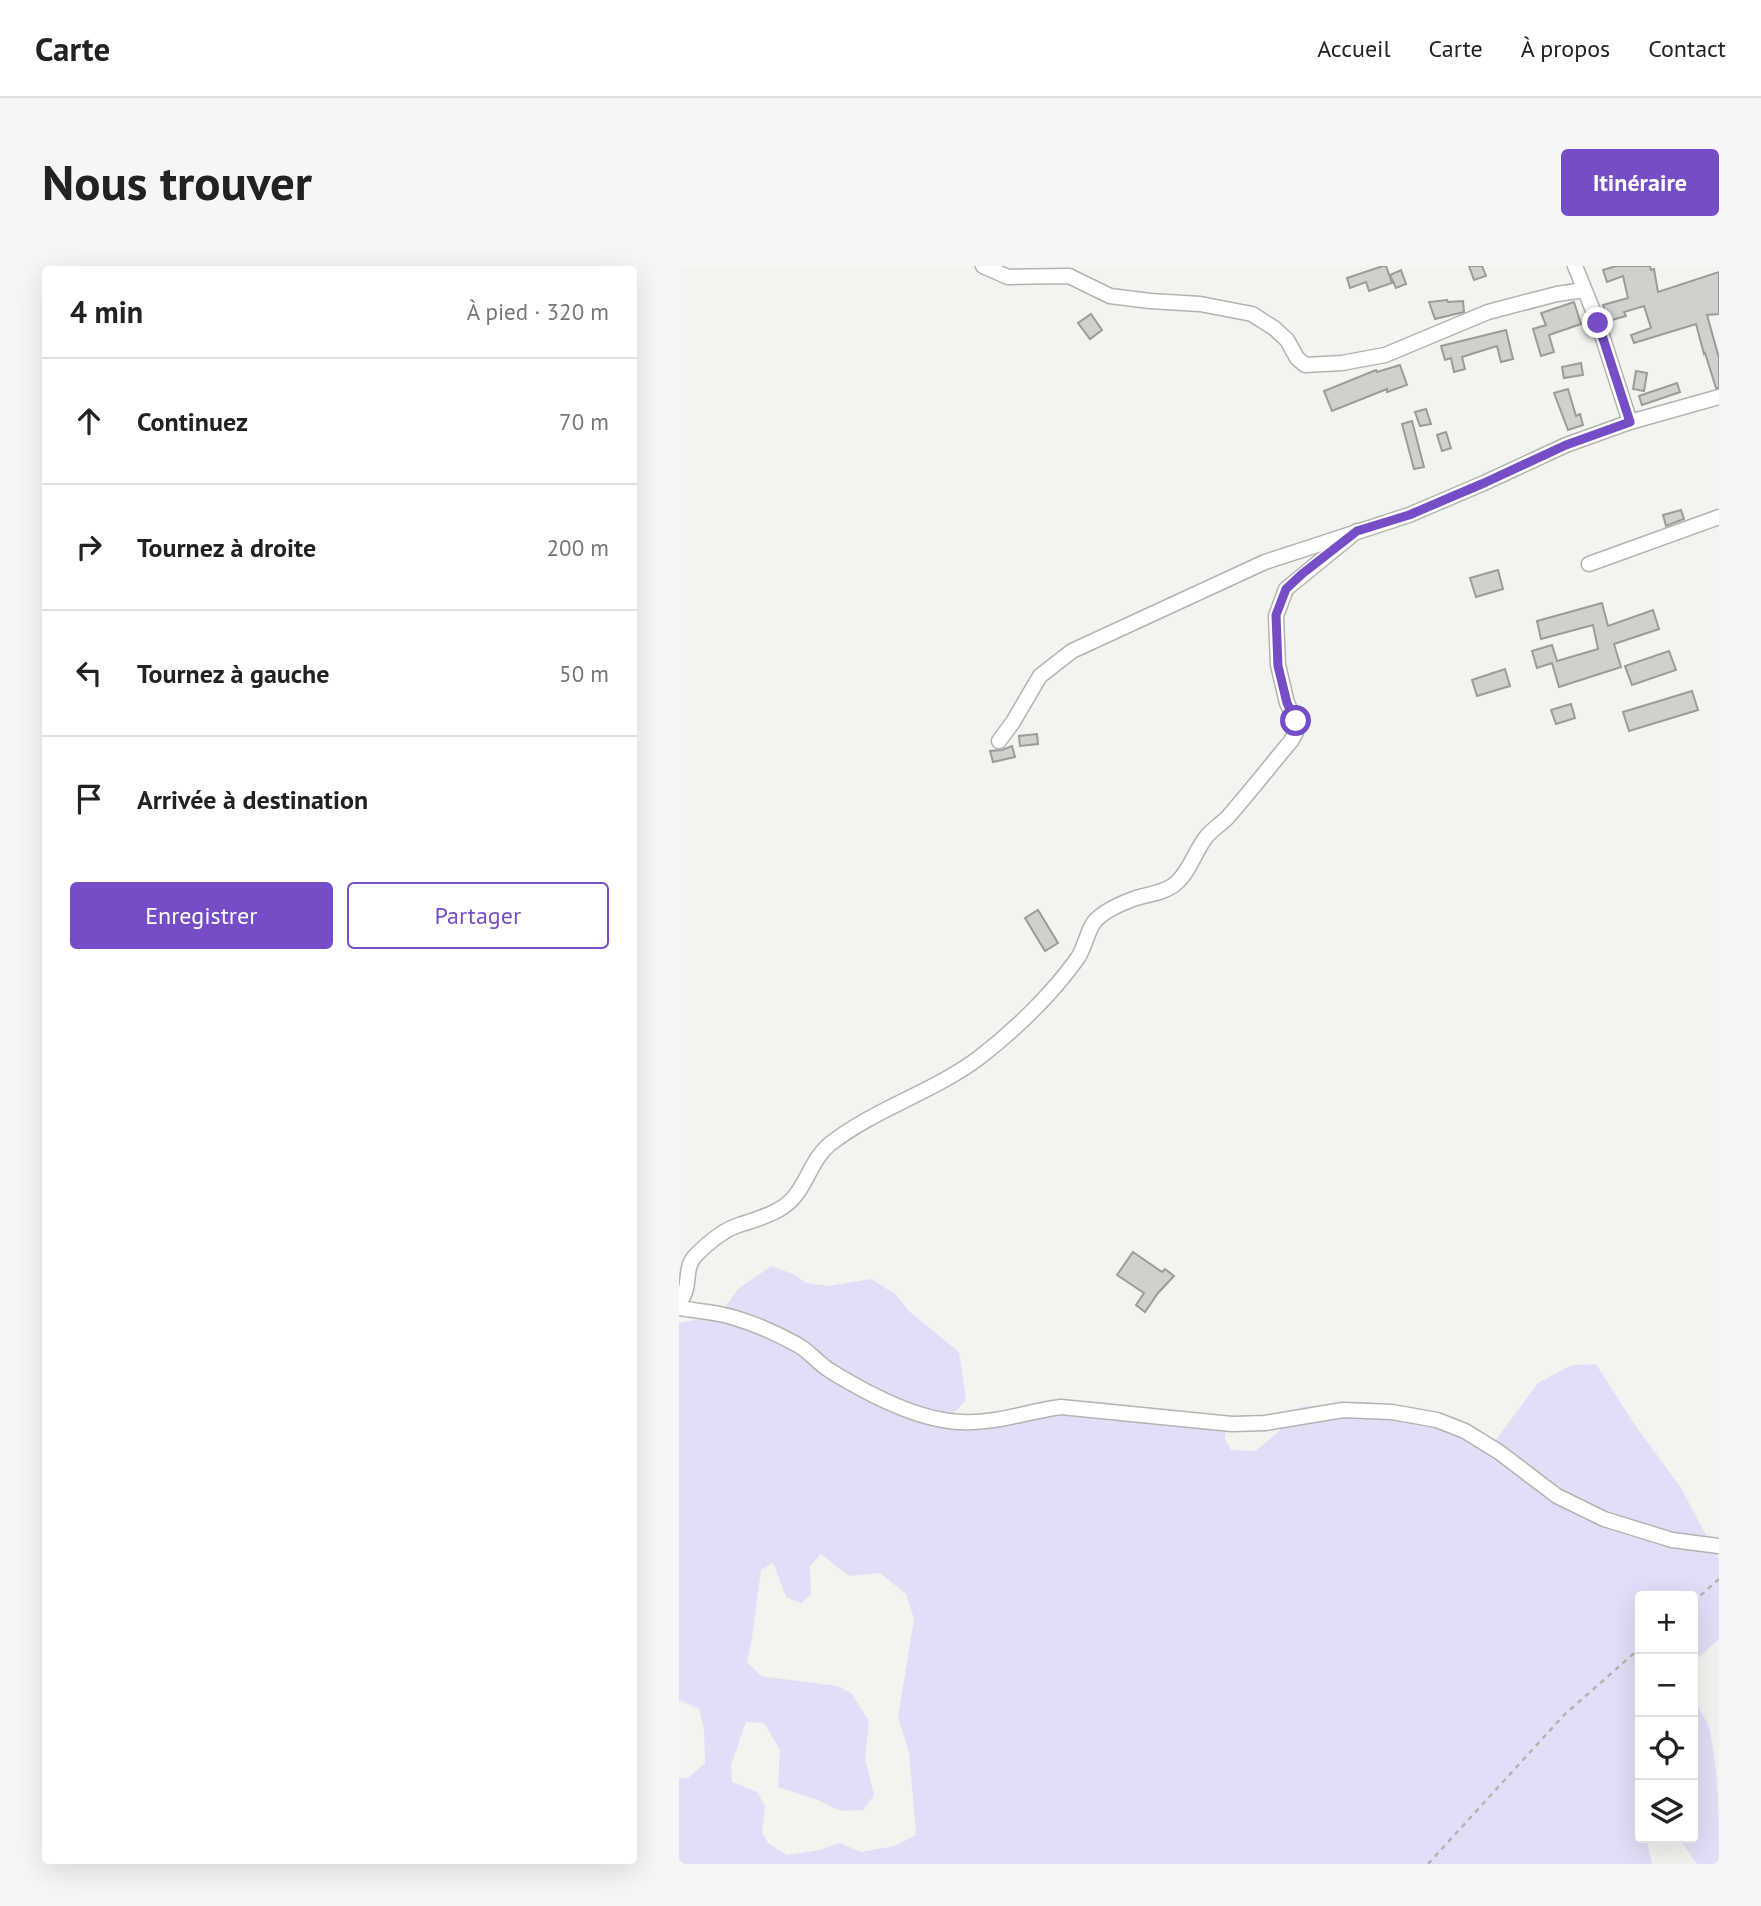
<!DOCTYPE html>
<html lang="fr">
<head>
<meta charset="utf-8">
<style>
	:root { --surface:#fff; --page:#f6f6f6; --text:#222; --muted:#767676; --line:#e0e0e0; --accent:#754ec7 }
	body { margin:0; font-family:"PT Sans",sans-serif; background:var(--page); color:var(--text) }
	.controls { position:absolute; right:21px; bottom:21px; display:grid; overflow:hidden; border-radius:7px; box-shadow:0 7px 28px #0002 }
	.controls button { width:63px; height:63px; display:grid; place-items:center; padding:0; border:0; border-bottom:2px solid var(--line); background:var(--surface); color:var(--text); font:35px sans-serif }
	.stop { position:absolute; width:21px; height:21px; margin:-16px; border:5px solid #754ec7; border-radius:50%; background:#fff }
	.stop.end { background:#754ec7; border-color:#fff; box-shadow:0 2px 7px #0008 }
	.list { margin:0; padding:0; list-style:none }
	h2 { display:flex; justify-content:space-between; align-items:center; height:91px; margin:0; padding:0 28px; font-size:30px }
	h2 small { font-size:23px; font-weight:400; color:var(--muted) }
	.list li { display:grid; grid-template-columns:46px 1fr auto; gap:21px; align-items:center; box-sizing:border-box; height:126px; padding:0 28px; border-top:2px solid var(--line) }
	.list b { display:block; font-size:26px; white-space:nowrap }
	.list em { font-size:23px; font-style:normal; color:var(--muted) }
	.actions { display:flex; gap:14px; padding:21px 28px }
	.actions a { flex:1; padding:16px 0; border:2px solid var(--accent); border-radius:7px; text-align:center; font-size:24px; color:var(--accent) }
	.actions .main { background:var(--accent); color:#fff }
	.icon { flex:none; width:38px; height:38px; fill:none; stroke:currentColor; stroke-width:2; stroke-linecap:round; stroke-linejoin:round }
	.map { position:relative; flex:none; width:1040px; height:1598px; overflow:hidden; border-radius:7px }
	header { display:flex; align-items:center; gap:42px; box-sizing:border-box; height:98px; padding:0 35px; background:var(--surface); border-bottom:2px solid var(--line) }
	header strong { font-size:33px }
	nav { display:flex; gap:38px; margin-inline-start:auto; font-size:24px }
	.intro { display:flex; align-items:center; justify-content:space-between; box-sizing:border-box; height:168px; padding:0 42px }
	h1 { margin:0; font-size:49px }
	.button { padding:18px 32px; border-radius:7px; background:var(--accent); color:#fff; font-size:24px; font-weight:700 }
	main { display:flex; gap:42px; padding:0 42px }
	aside { flex:1; background:var(--surface); border-radius:7px; box-shadow:0 7px 28px #0002 }
	.map>svg:first-child { display:block }
	.green { fill:#e3def7; fill-rule:evenodd }
	.building { fill:#d0d1cd; stroke:#9b9c99; stroke-width:2 }
	.lines { fill:none; stroke-linecap:round; stroke-linejoin:round }
	.street-casing { stroke:#b2b4b0; stroke-width:17 }
	.path { stroke:#b2b4b1; stroke-width:2.5; stroke-dasharray:5 5; stroke-linecap:butt }
	.street { stroke:#fff; stroke-width:14 }
	.route { stroke:#754ec7; stroke-width:9 }
</style>
</head>
<body>
<header>
<strong>Carte</strong>
<nav><a>Accueil</a><a>Carte</a><a>À propos</a><a>Contact</a></nav>
</header>
<div class="intro"><h1>Nous trouver</h1><a class="button">Itinéraire</a></div>
<main>
<aside>
<h2>4 min<small>À pied · 320 m</small></h2>
<ul class="list">
<li><svg class="icon" aria-label="ahead" viewBox="0 0 24 24"><path d="M12 20V5M6 11l6-6 6 6"/></svg><div><b>Continuez</b></div><em>70 m</em></li>
<li><svg class="icon" aria-label="right" viewBox="0 0 24 24"><path d="M7 20v-9h11M14 6l5 5-5 5"/></svg><div><b>Tournez à droite</b></div><em>200 m</em></li>
<li><svg class="icon" aria-label="left" viewBox="0 0 24 24"><path d="M17 20v-9H6M10 6l-5 5 5 5"/></svg><div><b>Tournez à gauche</b></div><em>50 m</em></li>
<li><svg class="icon" aria-label="arrive" viewBox="0 0 24 24"><path d="M6 21V4h12l-3 4 3 4H6"/></svg><div><b>Arrivée à destination</b></div></li>
</ul>
<div class="actions"><a class="main">Enregistrer</a><a>Partager</a></div>
</aside>
<div class="map">
<svg width="1040" height="1598" viewBox="0 0 1040 1598">
	<rect width="100%" height="100%" fill="#f2f4f0"/>
	<!-- green -->
	<g class="green">
		<path d="M92,1000L114,1008L127,1017L150,1020L192,1013L216,1028L231,1046L280,1086L287,1134L275,1147L302,1165L366,1135H412L547,1150L546,1173L552,1184L576,1185L597,1168L623,1141L690,1136L755,1145L817,1174L859,1117L893,1099L917,1098L954,1156L1002,1222L1040,1294V1373L1018,1393L1014,1405V1330H961V1572H970L968,1574L973,1598H0V1512H9L26,1497L25,1463L20,1443L0,1434V1057L40,1050L59,1023ZM142,1288L170,1310L201,1307L227,1328L235,1353L219,1451L230,1486L237,1569L216,1580L182,1586L161,1577L140,1584L108,1589L89,1577L83,1566L86,1540L78,1526L53,1516L52,1499L67,1456L85,1457L101,1484L99,1521L136,1533L162,1545L184,1544L195,1529L186,1492L190,1455L172,1427L158,1420L82,1410L68,1396L73,1372L82,1304L94,1297L107,1331L122,1337L132,1329L131,1300Z"/>
		<path d="M1014,1430C1018,1442 1028,1453 1031,1465C1040,1509 1040,1553 1040,1598H1018L1000,1572H1014Z"/>
	</g>
	<!-- building -->
	<g class="building">
		<path d="M704,0H707L713,17L690,25L687,16L671,22L668,12Z"/>
		<path d="M790,0H803L807,10L795,14Z"/>
		<path d="M937,0H971L972,4L975,3L979,26L1040,6V48L1028,49L1040,92V122H1037L1026,87L1025,88L1017,58L955,77L952,69L972,62L965,40L945,46L947,50L929,55L924,39L949,32L944,10L928,16L924,4Z"/>
		<path d="M722,4L727,18L717,22L711,9Z"/>
		<path d="M768,34L769,36L784,35L785,46L756,53L750,36Z"/>
		<path d="M895,36L902,58L870,69L875,86L862,90L854,63L867,59L862,47Z"/>
		<path d="M412,48L423,64L411,73L399,57Z"/>
		<path d="M827,64L834,93L822,96L818,80L783,91L786,103L775,106L772,92L766,94L762,80Z"/>
		<path d="M902,97L904,109L885,112L883,101Z"/>
		<path d="M721,99L728,119L708,126V123L653,145L645,125L697,104L698,106Z"/>
		<path d="M957,105L968,107L965,125L954,123Z"/>
		<path d="M998,117L1001,126L963,139L960,130Z"/>
		<path d="M889,123L897,150L901,148L904,159L889,164L875,127Z"/>
		<path d="M747,143L752,158L741,160L736,146Z"/>
		<path d="M733,155L745,201L735,203L723,158Z"/>
		<path d="M767,166L772,182L763,185L758,169Z"/>
		<path d="M1002,244L1005,253L987,260L984,249Z"/>
		<path d="M819,304L824,323L797,331L791,312Z"/>
		<path d="M923,337L929,360L974,344L980,363L935,378L942,401L880,421L873,397L858,402L853,385L873,379L878,395L919,383L914,359L862,373L858,355Z"/>
		<path d="M990,385L997,404L953,419L946,400Z"/>
		<path d="M826,403L831,420L798,430L793,414Z"/>
		<path d="M1013,425L1019,444L950,465L944,446Z"/>
		<path d="M892,438L896,452L877,458L872,444Z"/>
		<path d="M358,468L359,478L341,480L340,470Z"/>
		<path d="M333,480L336,491L314,496L311,485L323,484Z"/>
		<path d="M359,644L379,677L366,685L346,652Z"/>
		<path d="M454,986L483,1006L486,1003L495,1010L479,1027L466,1046L457,1039L465,1027L438,1009Z"/>
	</g>
	<g class="lines">
		<defs>
			<g id="street">
				<path d="M304,0L329,11L390,10L431,30L471,35L521,38L573,48L595,62L608,74L618,92L626,99L663,97L706,89L809,46L878,28L905,24"/>
				<path d="M896,0L919,57L951,156"/>
				<path d="M910,298L1040,251"/>
				<path d="M320,475L334,456L361,410L393,385L586,296L730,249L805,217L887,179L951,156L1040,131"/>
				<path d="M0,1036C14,1021 3,1003 17,989C29,977 44,964 60,959C75,954 91,950 104,941C127,926 130,895 151,878C197,842 255,826 301,791C336,764 373,728 398,693C406,683 408,664 416,655C426,644 443,637 457,632C470,628 485,627 496,618C511,606 516,584 528,570C534,563 542,558 548,552C570,527 591,500 612,475L617,466V455L608,437L599,399L597,350L607,323L678,265"/>
				<path d="M0,1042C17,1045 36,1046 53,1051C74,1057 97,1067 117,1078C129,1084 138,1096 150,1104C187,1127 239,1155 283,1156C317,1158 349,1145 382,1141L553,1158L586,1157L664,1144L713,1146L758,1154L786,1165L820,1186L878,1230L925,1253L993,1274L1040,1280"/>
			</g>
		</defs>
		<!-- street casing -->
		<use href="#street" class="street-casing"/>
		<!-- path -->
		<g class="path">
			<path d="M1014,1336L1040,1313"/>
			<path d="M749,1598L885,1449L961,1382"/>
		</g>
		<!-- street -->
		<use href="#street" class="street"/>
	</g>
	<g class="lines">
		<!-- route -->
		<path class="route" d="M617,455L608,437L599,400L597,349L607,323L623,308L678,265L730,249L805,217L887,179L951,156L919,57"/>
	</g>
</svg>
<div class="controls">
<button>+</button>
<button>−</button>
<button><svg class="icon" aria-label="locate" viewBox="0 0 24 24"><circle cx="12" cy="12" r="6"/><path d="M12 2v4M12 18v4M2 12h4M18 12h4"/></svg></button>
<button><svg class="icon" aria-label="layers" viewBox="0 0 24 24"><path d="M12 4l9 5-9 5-9-5zM3 14l9 5 9-5"/></svg></button>
</div>
<div class="stop" style="left:617px;top:455px"></div>
<div class="stop end" style="left:919px;top:57px"></div>
</div>
</main>
</body>
</html>
